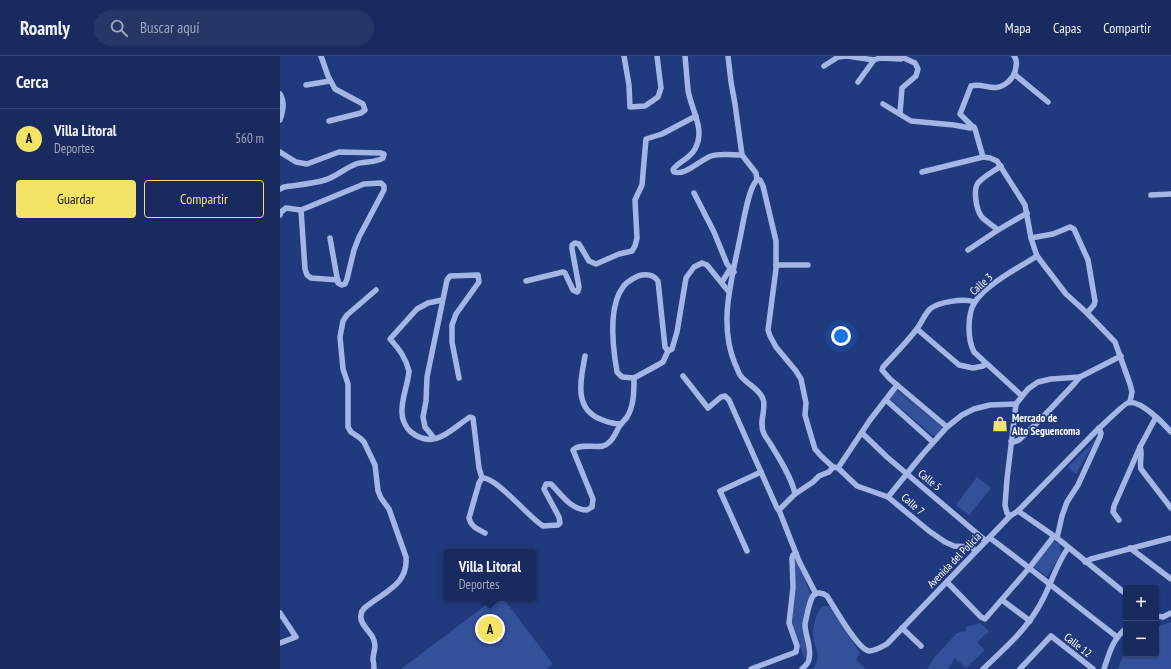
<!DOCTYPE html>
<html lang="es">
<head>
<meta charset="utf-8">
<style>
	:root { --surface:#192b5e; --page:#263767; --text:#f1f3f6; --muted:#9fa7bc; --line:#374773; --accent:#f3e366 }
	body { margin:0; font-family:"PT Sans Narrow",sans-serif; background:var(--page); color:var(--text) }
	.controls { position:absolute; right:12px; bottom:12px; display:grid; overflow:hidden; border-radius:4px; box-shadow:0 1px 3px #0004 }
	.controls button { width:36px; height:36px; display:grid; place-items:center; padding:0; border:0; border-bottom:1px solid var(--line); background:var(--surface); color:var(--text); font:20px sans-serif }
	.you { position:absolute; left:561px; top:280px; width:14px; height:14px; margin:-10px; border:3px solid #fff; border-radius:50%; background:#1a73e8; box-shadow:0 0 0 6px #1a73e833 }
	.badge { display:grid; place-items:center; width:26px; height:26px; border-radius:50%; background:var(--accent); color:#111; font-size:13px; font-weight:700 }
	.pin { position:absolute; translate:-50% -50%; border:2px solid #fff; box-shadow:0 1px 4px #0006 }
	.popup { position:absolute; left:164px; top:493px; width:92px; height:52px; box-sizing:border-box; display:grid; place-content:center; border-radius:4px; background:var(--surface); filter:drop-shadow(0 1px 3px #0005); font-size:13px; white-space:nowrap; color:var(--muted) }
	.popup b { font-size:15px; color:var(--text) }
	.popup::after { content:''; position:absolute; left:50%; top:100%; margin-left:-8px; border:8px solid transparent; border-top-color:var(--surface) }
	.list { margin:0; padding:0; list-style:none }
	h2 { display:flex; justify-content:space-between; align-items:center; height:52px; margin:0; padding:0 16px; font-size:17px }
	h2 small { font-size:13px; font-weight:400; color:var(--muted) }
	.list li { display:grid; grid-template-columns:26px 1fr auto; gap:12px; align-items:center; box-sizing:border-box; height:60px; padding:0 16px; border-top:1px solid var(--line) }
	.list b { display:block; font-size:15px; white-space:nowrap }
	.list p { margin:0; font-size:13px; white-space:nowrap; color:var(--muted) }
	.list em { font-size:13px; font-style:normal; color:var(--muted) }
	.actions { display:flex; gap:8px; padding:12px 16px }
	.actions a { flex:1; padding:9px 0; border:1px solid var(--accent); border-radius:4px; text-align:center; font-size:14px; color:var(--accent) }
	.actions .main { background:var(--accent); color:#111 }
	.icon { flex:none; width:22px; height:22px; fill:none; stroke:currentColor; stroke-width:2; stroke-linecap:round; stroke-linejoin:round }
	.map { position:relative; flex:none; width:891px; height:613px; overflow:hidden }
	header { display:flex; align-items:center; gap:24px; box-sizing:border-box; height:56px; padding:0 20px; background:var(--surface); border-bottom:1px solid var(--line) }
	header strong { font-size:19px }
	nav { display:flex; gap:22px; margin-inline-start:auto; font-size:14px }
	.search { width:280px; height:36px; background:var(--page); display:flex; align-items:center; gap:10px; box-sizing:border-box; padding:0 14px; border-radius:22px; color:var(--muted); font-size:15px }
	main { display:flex }
	aside { flex:1; background:var(--surface) }
	.map>svg:first-child { display:block }
	.green { fill:#34509b }
	.lines { fill:none; stroke-linecap:round; stroke-linejoin:round }
	.minor { stroke:#a4b6e6; stroke-width:5.5 }
	.labels { text-anchor:middle; stroke-width:3.5; stroke-linejoin:round; paint-order:stroke }
	.street-label { font-size:11px; fill:#fff; stroke:#21397d }
	.poi-label { font-size:11px; font-weight:bold; fill:#fff; stroke:#21397d; text-anchor:start }
</style>
</head>
<body>
<header>
<strong>Roamly</strong>
<div class="search"><svg class="icon" aria-label="search" viewBox="0 0 24 24"><circle cx="10" cy="10" r="6"/><path d="M15 15l6 6"/></svg>Buscar aquí</div>
<nav><a>Mapa</a><a>Capas</a><a>Compartir</a></nav>
</header>
<main>
<aside>
<h2>Cerca<small></small></h2>
<ul class="list">
<li><span class="badge">A</span><div><b>Villa Litoral</b><p>Deportes</p></div><em>560 m</em></li>
</ul>
<div class="actions"><a class="main">Guardar</a><a>Compartir</a></div>
</aside>
<div class="map">
<svg width="891" height="613" viewBox="0 0 891 613">
	<rect width="100%" height="100%" fill="#21397d"/>
	<!-- green -->
	<g class="green">
		<path d="M617,334L662,371L661,374L655,380H653L610,343L614,335Z"/>
		<path d="M815,384L796,418L788,411Z"/>
		<path d="M697,421L711,432L689,459L676,449Z"/>
		<path d="M773,485L780,488L781,498L767,521L753,510Z"/>
		<path d="M515,503C519,511 529,531 530,538C531,545 524,555 523,562C521,579 529,585 525,603L513,573L512,563L514,546Z"/>
		<path d="M215,542H223L273,608L267,613H121Z"/>
		<path d="M544,550H549L551,553L580,597L576,604L586,613H533C544,598 533,592 533,577C533,569 536,560 540,553Z"/>
		<path d="M891,566V613H838L846,592V598H876V571Z"/>
		<path d="M700,567L709,575L697,586L705,594L686,612L675,602L668,613H647L654,602L677,577L686,575V571Z"/>
	</g>
	<g class="lines">
		<!-- minor -->
		<g class="minor">
			<path d="M41,0L48,20L55,33L83,48L85,54L81,57L49,65"/>
			<path d="M344,0L349,29L350,51L365,50L378,41L381,32L377,0"/>
			<path d="M405,0C406,11 407,23 408,34C411,54 426,73 415,93C410,103 396,107 393,114L394,116C405,120 420,104 431,100C440,97 452,99 462,99"/>
			<path d="M448,0L451,26L455,48L462,99L476,117L477,124H480L483,130L496,185V213L488,274L490,280L496,291L516,315L521,323L526,347L525,359L529,373L535,393L541,400L553,411L558,412L577,430L608,441L649,475L665,486L674,490L690,491L696,494"/>
			<path d="M619,0L635,7L638,13L636,20L622,32L620,57"/>
			<path d="M544,10L558,1L567,0L594,4"/>
			<path d="M734,18L768,46"/>
			<path d="M578,26L594,4L600,2L621,3L622,2"/>
			<path d="M26,29L50,25"/>
			<path d="M0,38C5,46 3,55 0,64"/>
			<path d="M603,48L631,65L674,69L690,72L694,71"/>
			<path d="M0,96L16,106L27,108L59,96L101,97L104,98L103,102C96,107 84,105 76,108C65,112 56,121 45,124C32,128 17,129 4,131L0,133"/>
			<path d="M703,101L695,73L680,58L691,30C704,26 714,38 728,26C731,23 734,20 735,16C736,10 738,5 734,0"/>
			<path d="M642,116L703,101L710,102L717,105L745,149L751,182L757,200L786,238L807,257L835,286L850,328L852,336L850,346"/>
			<path d="M477,124C468,132 463,169 460,182C452,223 438,267 455,308C457,311 458,316 460,319C466,328 479,332 483,343C487,352 478,366 484,378C486,382 489,385 491,389C499,402 512,422 515,438"/>
			<path d="M414,137L434,176L447,208L454,216"/>
			<path d="M871,139L891,138"/>
			<path d="M21,154L25,213L27,219L31,222L58,224"/>
			<path d="M0,159L1,156L6,152L21,154L84,128L101,127L104,130V134L79,181L74,194L67,223L65,228L62,229L58,227L50,182"/>
			<path d="M718,174C712,169 705,165 701,160C696,152 693,134 698,127C704,120 714,115 721,110"/>
			<path d="M751,182L773,178L790,171L794,173L808,204L815,245L814,249L807,257"/>
			<path d="M688,194L718,174L747,157"/>
			<path d="M496,209H528"/>
			<path d="M246,225L283,216L285,217L293,234L297,236L298,235L299,231L292,193V189L295,187L299,188L309,205L316,208L339,198L352,195L355,190L357,182L355,144L362,129L366,83L382,78L416,60"/>
			<path d="M442,226L450,213"/>
			<path d="M162,244L148,247L137,253L110,283C119,293 126,302 129,315C128,329 121,343 122,357C122,364 126,372 131,376C155,395 171,373 190,361L193,362L199,412L202,422"/>
			<path d="M637,273L679,309L693,312L703,310L706,308"/>
			<path d="M388,295L383,306L376,310L354,322L342,321L337,316C333,293 328,251 343,231C346,226 352,223 358,220C365,218 373,218 378,225L385,291L388,295L392,293L397,276L406,222L414,211L422,207L427,209L449,236"/>
			<path d="M305,300C301,322 293,352 320,363C327,366 333,368 341,368"/>
			<path d="M403,320L428,352L441,341L445,340L449,344L497,452L499,454L519,505L536,538"/>
			<path d="M741,339L694,296C690,288 689,281 689,272C689,264 690,253 695,246C705,229 740,211 757,200"/>
			<path d="M606,344L653,386"/>
			<path d="M667,371L610,323L602,314L603,311C614,299 626,287 636,274C641,268 644,259 650,253C658,246 684,242 694,246"/>
			<path d="M582,377L607,401L706,485"/>
			<path d="M154,382L145,371L143,361L146,345L147,321L167,224L170,220L198,219L199,226L176,258L172,269V286L179,322"/>
			<path d="M731,385L734,386L739,384L761,363L794,328L800,321L841,300"/>
			<path d="M860,391C863,397 859,406 861,413L891,452"/>
			<path d="M558,412L590,364L617,329"/>
			<path d="M608,441L642,399L667,371L682,359L694,353L710,349L736,348"/>
			<path d="M499,454L515,438L533,426L539,420L549,416L553,411"/>
			<path d="M738,455L777,482L846,538"/>
			<path d="M730,460L727,457L725,449L727,423L736,348L748,333L758,326L771,323L800,321"/>
			<path d="M839,464L833,456L834,450L860,391L876,361"/>
			<path d="M205,477C198,473 191,471 189,462L199,427L202,422C217,421 249,462 263,470L278,469L280,467L279,461L264,433L266,428H271C281,438 291,454 307,454L312,451L313,443L293,394C299,387 314,392 323,390C332,387 335,378 339,371C341,367 344,365 347,361C354,350 354,335 354,322"/>
			<path d="M710,482C753,514 794,548 837,581"/>
			<path d="M777,482L782,460L787,446L798,429L820,381L821,377L819,372"/>
			<path d="M850,492L891,523"/>
			<path d="M467,495L440,435L481,416"/>
			<path d="M805,506L811,503L891,482"/>
			<path d="M667,526L701,561L705,563L750,511L774,480"/>
			<path d="M722,544L750,565"/>
			<path d="M0,557L16,581L0,587"/>
			<path d="M876,560L883,561L891,557"/>
			<path d="M622,572L641,590"/>
			<path d="M94,613C94,610 94,607 93,604C93,594 98,591 92,580C88,574 79,566 81,559C81,553 87,550 91,547C109,534 128,526 126,501L109,453L101,442L98,435L95,409L84,386L80,382L71,376L68,371V328L63,313L60,281L63,265L67,259L96,234"/>
			<path d="M471,613L516,596L517,590L509,567L513,532L512,502L513,499L516,497"/>
			<path d="M522,613C525,610 529,607 529,603C532,591 525,580 525,568C526,563 530,544 533,540C536,535 543,537 547,540C554,551 578,594 589,595C596,595 601,591 607,588L730,460L738,455L819,372C824,368 845,347 848,347C860,343 884,368 891,376"/>
			<path d="M703,613C723,594 744,576 758,552C770,533 775,510 788,492"/>
			<path d="M740,613L771,580L813,613"/>
			<path d="M824,613C830,595 832,585 846,572"/>
		</g>
	</g>
	<!-- icons -->
	<defs>
		<symbol id="shop-bare" viewBox="-9 -9 18 18"><path d="M-5-2.5h2.3a2.7 3.5 0 0 1 5.4 0H5L5.5 6h-11ZM-1.5-2.5h3a1.5 2.3 0 0 0-3 0Z" fill="#f3e366" stroke="#21397d" stroke-width="2.5" paint-order="stroke"/></symbol>
	</defs>
	<g fill-rule="evenodd">
		<use href="#shop-bare" x="709" y="357" width="22" height="22"/>
	</g>
	<g class="labels">
		<!-- street labels -->
		<g class="street-label">
			<text transform="translate(701 228) rotate(-42)" y="4">Calle 3</text>
			<text transform="translate(650 424) rotate(40)" y="4">Calle 5</text>
			<text transform="translate(633 448) rotate(41)" y="4">Calle 7</text>
			<text transform="translate(674 504) rotate(-46)" y="4">Avenida del Policía</text>
			<text transform="translate(798 589) rotate(38)" y="4">Calle 12</text>
		</g>
		<!-- poi labels -->
		<g class="poi-label">
			<text x="732" y="366">Mercado de<tspan x="732" dy="13">Alto Seguencoma</tspan></text>
		</g>
	</g>
</svg>
<div class="controls">
<button>+</button>
<button>−</button>
</div>
<div class="you"></div>
<div class="pin badge" style="left:210px;top:573px">A</div>
<div class="popup"><b>Villa Litoral</b>Deportes</div>
</div>
</main>
</body>
</html>
